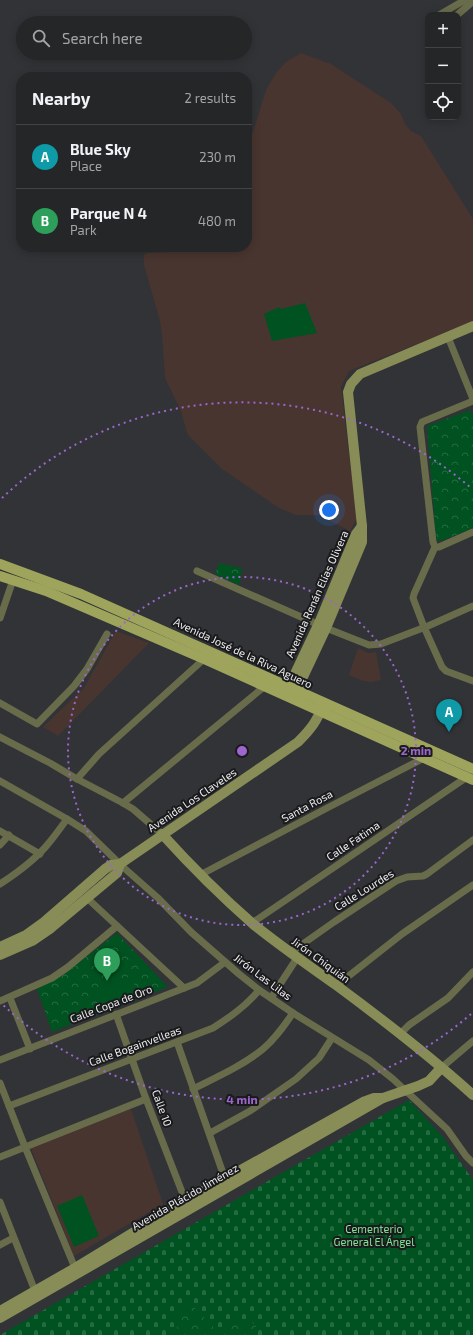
<!DOCTYPE html>
<html lang="en">
<head>
<meta charset="utf-8">
<style>
	:root { --surface:#252628; --page:#2d2e30; --text:#f1f3f6; --muted:#a3a5a8; --line:#424345; --accent:#f59b99 }
	body { margin:0; font-family:"Exo 2",sans-serif; background:var(--page); color:var(--text) }
	.controls { position:absolute; right:12px; top:12px; display:grid; overflow:hidden; border-radius:8px; box-shadow:0 2px 10px #0003 }
	.controls button { width:36px; height:36px; display:grid; place-items:center; padding:0; border:0; border-bottom:1px solid var(--line); background:var(--surface); color:var(--text); font:20px sans-serif }
	.you { position:absolute; left:329px; top:510px; width:14px; height:14px; margin:-10px; border:3px solid #fff; border-radius:50%; background:#1a73e8; box-shadow:0 0 0 6px #1a73e833 }
	.badge { display:grid; place-items:center; width:26px; height:26px; border-radius:50%; background:var(--accent); color:#fff; font-size:13px; font-weight:700 }
	.pin { position:absolute; translate:-50% -33px; filter:drop-shadow(0 1px 2px #0008) }
	.pin::after { content:''; position:absolute; top:21px; width:14px; height:12px; background:inherit; clip-path:polygon(0 0,100% 0,50% 100%) }
	.list { margin:0; padding:0; list-style:none }
	h2 { display:flex; justify-content:space-between; align-items:center; height:52px; margin:0; padding:0 16px; font-size:17px }
	h2 small { font-size:13px; font-weight:400; color:var(--muted) }
	.list li { display:grid; grid-template-columns:26px 1fr auto; gap:12px; align-items:center; box-sizing:border-box; height:64px; padding:0 16px; border-top:1px solid var(--line) }
	.list b { display:block; font-size:15px; white-space:nowrap }
	.list p { margin:0; font-size:13px; white-space:nowrap; color:var(--muted) }
	.list em { font-size:13px; font-style:normal; color:var(--muted) }
	.icon { flex:none; width:22px; height:22px; fill:none; stroke:currentColor; stroke-width:2; stroke-linecap:round; stroke-linejoin:round }
	.map { position:relative; flex:none; width:473px; height:1335px; overflow:hidden }
	.search { position:absolute; background:var(--surface); box-shadow:0 2px 10px #0003; left:16px; top:16px; width:236px; height:44px; display:flex; align-items:center; gap:10px; box-sizing:border-box; padding:0 14px; border-radius:22px; color:var(--muted); font-size:15px }
	.panel { position:absolute; background:var(--surface); box-shadow:0 2px 10px #0003; left:16px; top:72px; width:236px; height:180px; border-radius:16px }
	.map>svg:first-child { display:block }
	.education { fill:#493530 }
	.cemetery { fill:url(#cemetery-stones) }
	.park { fill:url(#park-crowns) }
	.pitch { fill:#005220 }
	.lines { fill:none; stroke-linecap:round; stroke-linejoin:round }
	.street { stroke:#696c4b; stroke-width:7 }
	.secondary { stroke:#888c56; stroke-width:10 }
	.primary { stroke:#9fa45d; stroke-width:10 }
	.ring { fill:none; stroke:#9d66cd; stroke-width:2; stroke-dasharray:2 4 }
	.labels { text-anchor:middle; stroke-width:4; stroke-linejoin:round; paint-order:stroke }
	.street-label { font-size:11px; fill:#ebecee; stroke:#1a1a1c }
	.park-label { font-size:11px; fill:#83e397; stroke:#1a1a1c }
	.centre { fill:#9d66cd; stroke:#1a1a1c; stroke-width:2 }
	.ring-label { font-size:12px; text-anchor:middle; font-weight:bold; fill:#9d66cd; stroke:#1a1a1c; stroke-width:4; stroke-linejoin:round; paint-order:stroke }
</style>
</head>
<body>
<div class="map">
<svg width="473" height="1335" viewBox="0 0 473 1335">
	<defs>
		<pattern id="cemetery-stones" width="16" height="16" patternUnits="userSpaceOnUse"><rect width="16" height="16" fill="#005220"/><path d="M2 7V4a2 2 0 0 1 4 0v3zM10 15v-3a2 2 0 0 1 4 0v3z" fill="#256b41"/></pattern>
		<pattern id="park-crowns" width="20" height="18" patternUnits="userSpaceOnUse"><rect width="20" height="18" fill="#005220"/><path d="M2 6a3 3 0 1 1 6 0M12 15a3 3 0 1 1 6 0" fill="none" stroke="#256b41"/></pattern>
	</defs>
	<rect width="100%" height="100%" fill="#313336"/>
	<!-- education -->
	<g class="education">
		<path d="M301,53L331,64L391,103L401,114L405,124L411,131L421,136L473,219V322L349,371L341,387L357,518L350,531L318,515H296L279,508L222,469L190,437L187,433L181,411L165,378L162,335L160,321L144,265V255L147,253L170,252L192,247L212,251L220,250L223,247H247V219L249,215L250,190L249,179L247,173V141L253,132L266,90L276,73L286,62Z"/>
		<path d="M116,631L149,643L58,736L43,727L84,688Z"/>
		<path d="M358,648L368,653L376,652L381,680L371,682L363,681L349,675Z"/>
		<path d="M131,1109L163,1204L74,1256L30,1146Z"/>
	</g>
	<!-- cemetery -->
	<path class="cemetery" d="M409,1100L443,1137L473,1180V1335H0Z"/>
	<!-- park -->
	<g class="park">
		<path d="M470,410L473,416V528L441,541H438L436,538L427,426Z"/>
		<path d="M219,563L242,568L239,585L215,574Z"/>
		<path d="M117,933L168,987L52,1032L37,989L63,975Z"/>
		<path d="M191,1304L221,1335L232,1321L250,1320L256,1326L257,1335H178L176,1314L181,1309Z"/>
	</g>
	<!-- pitch -->
	<g class="pitch">
		<path d="M305,303L317,333L272,341L264,314L279,307L281,309Z"/>
		<path d="M131,976L138,995L105,1007L98,988Z"/>
		<path d="M82,1195L99,1236L74,1247L57,1206Z"/>
	</g>
	<g class="lines">
		<!-- street -->
		<g class="street">
			<path d="M439,15L465,0"/>
			<path d="M457,15L470,4L472,0"/>
			<path d="M448,337L473,399"/>
			<path d="M473,401L422,422L420,427L433,542L435,547L414,594L413,598L424,627L442,667L446,671L473,681"/>
			<path d="M435,547H439L473,532"/>
			<path d="M197,571L326,628L369,645L381,644L428,626L473,606"/>
			<path d="M0,618L13,580"/>
			<path d="M0,703L37,724L74,686L87,669L107,634"/>
			<path d="M0,737L50,763L77,779L123,803L133,809L162,834"/>
			<path d="M77,779L99,754L204,659"/>
			<path d="M0,781L67,819L86,831L123,867L158,898L191,932L239,974L259,990L293,1013L369,1060L393,1079L447,1129L466,1156L473,1163"/>
			<path d="M123,803L265,686"/>
			<path d="M0,831L40,854"/>
			<path d="M0,845L9,835"/>
			<path d="M200,875L329,807L424,758"/>
			<path d="M0,884C17,873 35,860 48,844C55,836 61,827 67,819"/>
			<path d="M87,898L184,988"/>
			<path d="M252,923L467,777"/>
			<path d="M290,953L334,922L396,881L407,877L423,876L427,874L473,840"/>
			<path d="M336,986L402,934L473,885"/>
			<path d="M10,998L30,1049"/>
			<path d="M271,998L297,958"/>
			<path d="M0,1001L52,978L68,967L117,926"/>
			<path d="M116,1014L146,1099L187,1205"/>
			<path d="M400,1034L409,1025L448,998L473,972"/>
			<path d="M177,1042L225,1179"/>
			<path d="M0,1060L197,983L225,962"/>
			<path d="M441,1068L473,1041"/>
			<path d="M0,1083L25,1147L75,1268"/>
			<path d="M193,1089C217,1077 242,1066 263,1049C275,1039 284,1026 293,1013"/>
			<path d="M9,1106L213,1028C230,1017 246,1006 259,990"/>
			<path d="M210,1133L250,1111L296,1079L319,1058L332,1038"/>
			<path d="M0,1157L146,1099"/>
			<path d="M0,1202L35,1291"/>
			<path d="M0,1245L13,1238"/>
		</g>
		<!-- secondary -->
		<g class="secondary">
			<path d="M285,695L320,621L356,534L362,526"/>
			<path d="M293,698L326,628L362,542V526L348,392L351,384L360,374L473,326"/>
			<path d="M162,834C191,866 221,896 253,924C280,946 308,965 336,985C382,1019 431,1057 473,1095"/>
			<path d="M0,947L26,935L44,922L105,869L111,865L120,864L298,742C312,728 316,722 324,704"/>
			<path d="M0,955L32,941L51,928L117,873L120,864"/>
			<path d="M383,1098L418,1086L429,1081L441,1068"/>
			<path d="M0,1311L75,1268L185,1201L363,1102L374,1098H383L0,1318"/>
		</g>
		<!-- primary -->
		<g class="primary">
			<path d="M0,564L81,594L473,769"/>
			<path d="M0,576L46,591L204,659L473,780"/>
		</g>
	</g>
	<!-- distance rings -->
	<g class="ring">
		<circle cx="242" cy="751" r="174"/>
		<path d="M471 1014A349 349 0 0 1 2 1004M2 498A349 349 0 0 1 471 488"/>
	</g>
	<g class="labels">
		<!-- street labels -->
		<g class="street-label">
			<text transform="translate(317 594) rotate(-66)" y="4">Avenida Renán Elías Olivera</text>
			<text transform="translate(243 653) rotate(25)" y="4">Avenida José de la Riva Aguero</text>
			<text transform="translate(192 800) rotate(-34)" y="4">Avenida Los Claveles</text>
			<text transform="translate(307 806) rotate(-28)" y="4">Santa Rosa</text>
			<text transform="translate(353 841) rotate(-34)" y="4">Calle Fatima</text>
			<text transform="translate(364 890) rotate(-32)" y="4">Calle Lourdes</text>
			<text transform="translate(321 960) rotate(36)" y="4">Jirón Chiquián</text>
			<text transform="translate(263 977) rotate(37)" y="4">Jirón Las Lilas</text>
			<text transform="translate(111 1004) rotate(-21)" y="4">Calle Copa de Oro</text>
			<text transform="translate(135 1046) rotate(-20)" y="4">Calle Bogainvelleas</text>
			<text transform="translate(162 1108) rotate(70)" y="4">Calle 10</text>
			<text transform="translate(185 1197) rotate(-30)" y="4">Avenida Plácido Jiménez</text>
		</g>
		<!-- park labels -->
		<g class="park-label">
			<text x="374" y="1233">Cementerio<tspan x="374" dy="13">General El Ángel</tspan></text>
		</g>
	</g>
	<circle cx="242" cy="751" r="6" class="centre"/>
	<g class="ring-label">
		<text x="416" y="755">2 min</text>
		<text x="242" y="1104">4 min</text>
	</g>
</svg>
<div class="controls">
<button>+</button>
<button>−</button>
<button><svg class="icon" aria-label="locate" viewBox="0 0 24 24"><circle cx="12" cy="12" r="6"/><path d="M12 2v4M12 18v4M2 12h4M18 12h4"/></svg></button>
</div>
<div class="you"></div>
<div class="pin badge" style="left:449px;top:732px;background:#0f9aa8">A</div>
<div class="pin badge" style="left:107px;top:981px;background:#2e9e5b">B</div>
<div class="search"><svg class="icon" aria-label="search" viewBox="0 0 24 24"><circle cx="10" cy="10" r="6"/><path d="M15 15l6 6"/></svg>Search here</div>
<section class="panel">
<h2>Nearby<small>2 results</small></h2>
<ul class="list">
<li><span class="badge" style="background:#0f9aa8">A</span><div><b>Blue Sky</b><p>Place</p></div><em>230 m</em></li>
<li><span class="badge" style="background:#2e9e5b">B</span><div><b>Parque N 4</b><p>Park</p></div><em>480 m</em></li>
</ul>
</section>
</div>
</body>
</html>
